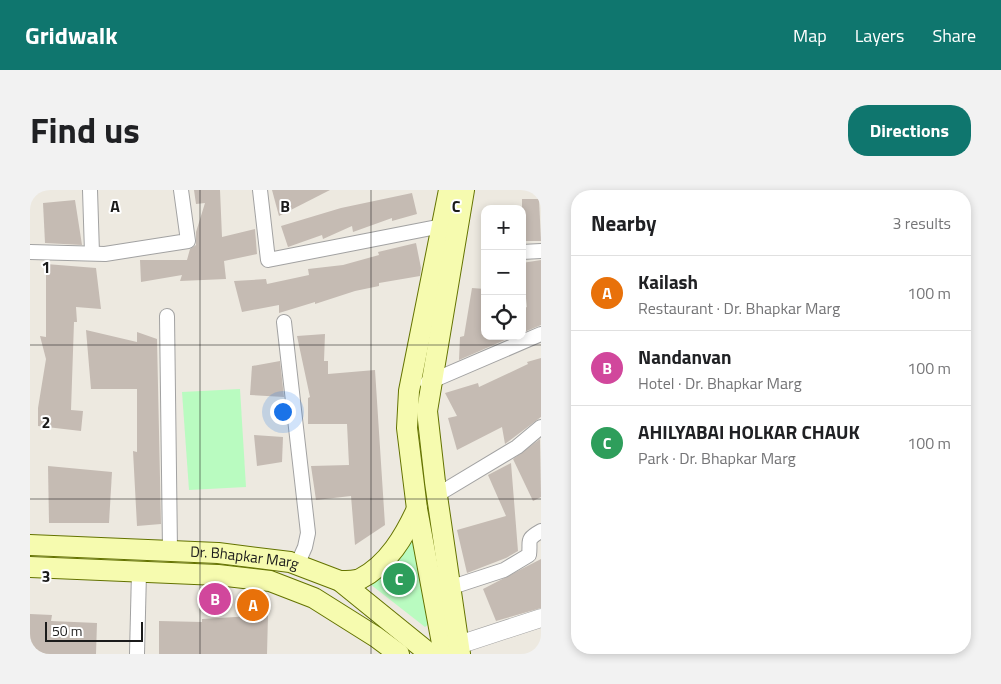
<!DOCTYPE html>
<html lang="en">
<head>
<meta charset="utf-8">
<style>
	:root { --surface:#fff; --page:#f2f2f2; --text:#202124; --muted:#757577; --line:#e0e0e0; --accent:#0f766e }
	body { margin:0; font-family:"Titillium Web",sans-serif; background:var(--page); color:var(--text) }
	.controls { position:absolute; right:15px; top:15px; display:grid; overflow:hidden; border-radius:10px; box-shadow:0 2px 8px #0003 }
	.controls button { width:45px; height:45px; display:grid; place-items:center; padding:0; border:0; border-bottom:1px solid var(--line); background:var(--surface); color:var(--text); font:25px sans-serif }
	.scale { position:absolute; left:15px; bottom:12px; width:98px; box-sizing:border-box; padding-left:5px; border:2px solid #1b1b1b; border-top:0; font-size:14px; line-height:18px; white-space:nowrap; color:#1b1b1b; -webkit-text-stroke:4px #fff; paint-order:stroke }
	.you { position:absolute; left:252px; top:221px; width:18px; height:18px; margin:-12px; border:4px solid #fff; border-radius:50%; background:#1a73e8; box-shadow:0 0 0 8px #1a73e833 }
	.badge { display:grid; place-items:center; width:32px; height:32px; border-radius:50%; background:var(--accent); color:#fff; font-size:16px; font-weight:700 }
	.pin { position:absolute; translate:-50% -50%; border:2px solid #fff; box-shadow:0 1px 5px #0006 }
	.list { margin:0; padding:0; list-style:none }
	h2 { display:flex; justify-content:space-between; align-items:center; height:65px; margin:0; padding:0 20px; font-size:21px }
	h2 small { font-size:16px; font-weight:400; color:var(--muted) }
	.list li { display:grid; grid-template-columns:32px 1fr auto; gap:15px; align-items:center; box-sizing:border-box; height:75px; padding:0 20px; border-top:1px solid var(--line) }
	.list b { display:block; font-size:19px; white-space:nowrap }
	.list p { margin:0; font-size:16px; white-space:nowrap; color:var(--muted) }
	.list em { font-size:16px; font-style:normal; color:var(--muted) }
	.icon { flex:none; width:28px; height:28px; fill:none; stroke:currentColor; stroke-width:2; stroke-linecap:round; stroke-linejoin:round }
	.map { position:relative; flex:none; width:511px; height:464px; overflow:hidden; border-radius:20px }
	header { display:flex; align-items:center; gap:30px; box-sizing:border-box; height:70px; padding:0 25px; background:var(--accent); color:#fff }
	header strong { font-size:24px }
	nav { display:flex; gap:28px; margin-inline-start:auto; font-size:18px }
	.intro { display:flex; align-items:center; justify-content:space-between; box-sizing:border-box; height:120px; padding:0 30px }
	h1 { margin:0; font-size:35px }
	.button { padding:12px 22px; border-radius:20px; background:var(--accent); color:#fff; font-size:18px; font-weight:700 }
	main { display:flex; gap:30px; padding:0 30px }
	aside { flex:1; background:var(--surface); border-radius:20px; box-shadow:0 2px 8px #0003 }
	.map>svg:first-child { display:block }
	.park { fill:#b9fbc0 }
	.building { fill:#c5bbb3 }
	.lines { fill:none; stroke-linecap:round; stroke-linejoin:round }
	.minor-casing { stroke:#a2a2a2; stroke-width:16 }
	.tertiary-casing { stroke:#a2a2a2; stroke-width:19 }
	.secondary-casing { stroke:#647301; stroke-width:22 }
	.minor { stroke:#fff; stroke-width:14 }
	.tertiary { stroke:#fff; stroke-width:18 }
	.secondary { stroke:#f6fbaf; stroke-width:20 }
	.grid { fill:none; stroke:#1b1b1b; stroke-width:1; stroke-opacity:0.55 }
	.labels { text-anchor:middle; stroke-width:4; stroke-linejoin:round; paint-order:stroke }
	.street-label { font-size:15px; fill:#1b1b1b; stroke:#fff }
	.grid-label { font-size:16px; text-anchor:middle; font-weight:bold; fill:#1b1b1b; stroke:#fff; stroke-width:4; stroke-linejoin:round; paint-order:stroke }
</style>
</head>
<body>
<header>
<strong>Gridwalk</strong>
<nav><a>Map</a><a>Layers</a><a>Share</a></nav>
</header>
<div class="intro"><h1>Find us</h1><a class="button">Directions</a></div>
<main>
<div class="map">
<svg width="511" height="464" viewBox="0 0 511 464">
	<rect width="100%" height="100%" fill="#ede9e0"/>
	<!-- park -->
	<g class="park">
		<path d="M210,199L216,297L159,300L152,202Z"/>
		<path d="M383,349L399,434L395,437L340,394L354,385Z"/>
	</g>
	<!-- building -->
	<g class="building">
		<path d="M164,0H190L192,47L225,39L227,64L194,71L196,89L150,91L152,85L111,92L110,70H157L160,59L166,55V42L175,13L166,14Z"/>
		<path d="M242,0H300L249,26Z"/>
		<path d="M382,3L387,24L362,31V28L323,42L322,36L293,49L292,45L258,57L251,36L311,18Z"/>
		<path d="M492,9H509L511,51H492Z"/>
		<path d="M45,10L52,55L15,53L13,13Z"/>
		<path d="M386,53L391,78L390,86L349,93V96L325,101L285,114V112L249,123V115L212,122L204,91L236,89L237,94L279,85L278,79L313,75L349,65L348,62Z"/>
		<path d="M511,70V135L492,143V119L497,117L492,73Z"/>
		<path d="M16,74L66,78L71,119L46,117L47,132H44L41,220L53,221L51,241L8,236V218L16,169L10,146L16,147Z"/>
		<path d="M442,98L455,99V146H484L429,170L430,147L434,146Z"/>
		<path d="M56,140L107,152V142L127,149L131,334L107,336L103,261L107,262V199H61Z"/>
		<path d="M295,144L294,171H298V184L345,180L355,335L325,355L321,306L286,310L281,276L319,275L317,234H278V208L280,207L267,146Z"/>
		<path d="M511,168V227L475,254L472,237L427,260L418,228L427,226L415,203L448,193L449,197L498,174L497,172Z"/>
		<path d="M250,171L254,207L220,205L222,176Z"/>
		<path d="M224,245L253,247L252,272L227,276Z"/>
		<path d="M510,249L511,307L503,311L483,269Z"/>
		<path d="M481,273L488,361L476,368L437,383L427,340L476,326L458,285Z"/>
		<path d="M18,276L82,282L79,333H19Z"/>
		<path d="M511,369V418L466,431L453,399Z"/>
		<path d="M0,424L22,425L21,431L67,433L66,464H0Z"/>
		<path d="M238,425L237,464H129V431L172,432V429Z"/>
	</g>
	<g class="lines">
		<defs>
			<g id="minor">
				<path d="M60,0L62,63"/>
				<path d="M230,0L238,70L412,36"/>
				<path d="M0,62L75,64L158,51L151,0"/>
				<path d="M492,62L511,61"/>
				<path d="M137,126L140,360"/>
				<path d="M254,132L278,343L275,357L267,375"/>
				<path d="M397,193L511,144"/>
				<path d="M407,305L487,257L511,237"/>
				<path d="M419,398L474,380L499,365C501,350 495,350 511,341"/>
				<path d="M107,464L109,382"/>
			</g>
			<path id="tertiary" d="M416,459L511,428"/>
			<g id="secondary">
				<path id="s1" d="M0,355L188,363L260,372L310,391L400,464"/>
				<path d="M0,377L188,385L240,391L284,408L346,447L369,464"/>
				<path d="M310,391C316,391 325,391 330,389C358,375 375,345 387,319"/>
				<path d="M414,464L387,319L377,238L379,201L419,0"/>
				<path d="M430,464L405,292L397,221L434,0"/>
			</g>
		</defs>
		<!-- minor casing -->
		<use href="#minor" class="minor-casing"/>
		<!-- tertiary casing -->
		<use href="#tertiary" class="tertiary-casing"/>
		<!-- secondary casing -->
		<use href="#secondary" class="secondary-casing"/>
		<!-- minor -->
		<use href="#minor" class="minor"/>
		<!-- tertiary -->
		<use href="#tertiary" class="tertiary"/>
		<!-- secondary -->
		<use href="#secondary" class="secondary"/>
	</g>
	<!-- grid -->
	<path class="grid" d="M170,0V464M341,0V464M0,155H511M0,309H511"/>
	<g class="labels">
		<!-- street labels -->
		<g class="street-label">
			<text dy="5" stroke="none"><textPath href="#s1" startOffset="215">Dr. Bhapkar Marg</textPath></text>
		</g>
	</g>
	<g class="grid-label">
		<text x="85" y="22">A</text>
		<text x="255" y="22">B</text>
		<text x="426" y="22">C</text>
		<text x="16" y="83">1</text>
		<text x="16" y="238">2</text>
		<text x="16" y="392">3</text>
	</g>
</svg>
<div class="controls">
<button>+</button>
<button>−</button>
<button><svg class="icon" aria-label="locate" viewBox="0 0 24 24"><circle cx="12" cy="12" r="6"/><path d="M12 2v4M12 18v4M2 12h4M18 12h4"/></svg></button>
</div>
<div class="scale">50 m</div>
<div class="you"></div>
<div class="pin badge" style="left:223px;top:415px;background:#e8710a">A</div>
<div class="pin badge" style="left:185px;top:409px;background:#d1479c">B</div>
<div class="pin badge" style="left:369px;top:389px;background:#2e9e5b">C</div>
</div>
<aside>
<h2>Nearby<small>3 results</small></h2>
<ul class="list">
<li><span class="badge" style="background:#e8710a">A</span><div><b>Kailash</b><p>Restaurant · Dr. Bhapkar Marg</p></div><em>100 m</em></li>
<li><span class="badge" style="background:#d1479c">B</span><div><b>Nandanvan</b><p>Hotel · Dr. Bhapkar Marg</p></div><em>100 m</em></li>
<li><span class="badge" style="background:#2e9e5b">C</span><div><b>AHILYABAI HOLKAR CHAUK</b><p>Park · Dr. Bhapkar Marg</p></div><em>100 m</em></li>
</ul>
</aside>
</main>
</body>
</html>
